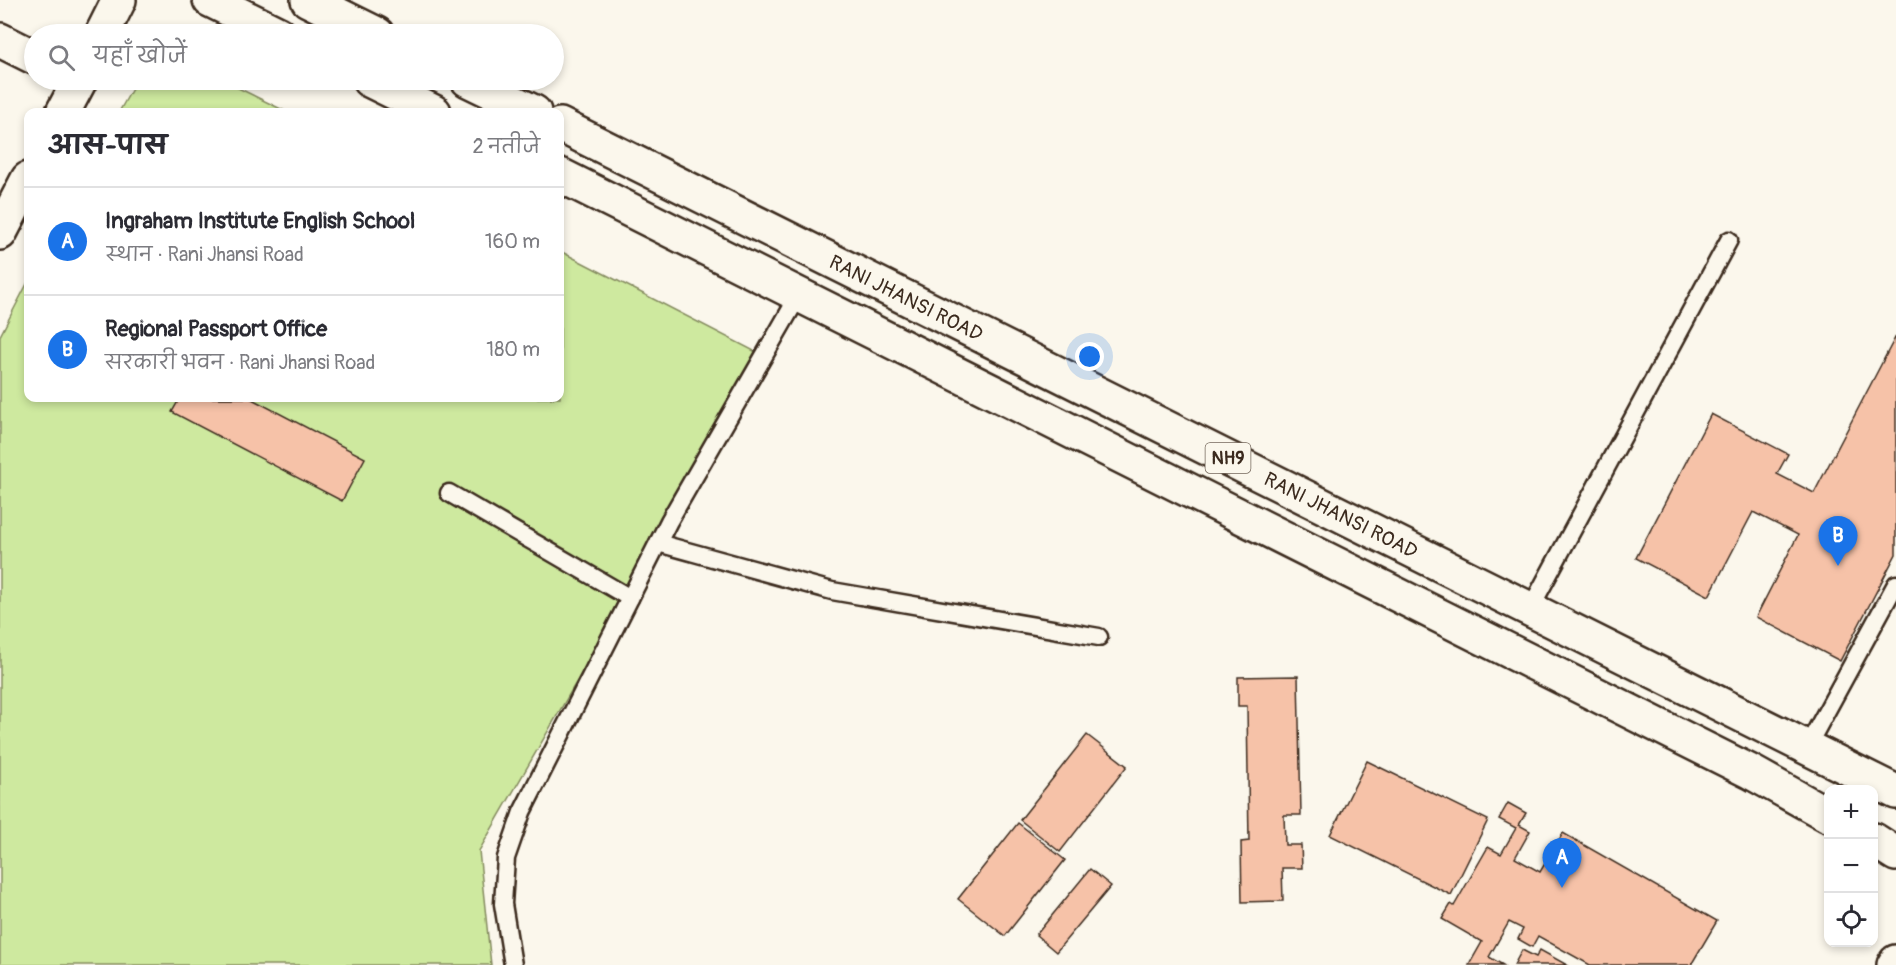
<!DOCTYPE html>
<html lang="hi">
<head>
<meta charset="utf-8">
<style>
	:root { --surface:#fff; --page:#f2f2f3; --text:#2b2b33; --muted:#7c7c81; --line:#e1e1e2; --accent:#1a73e8 }
	body { margin:0; font-family:Pangolin,"Playpen Sans Deva",sans-serif; background:var(--page); color:var(--text) }
	.controls { position:absolute; right:18px; bottom:18px; display:grid; overflow:hidden; border-radius:12px; box-shadow:0 3px 9px #0003 }
	.controls button { width:54px; height:54px; display:grid; place-items:center; padding:0; border:0; border-bottom:2px solid var(--line); background:var(--surface); color:var(--text); font:30px sans-serif }
	.you { position:absolute; left:1090px; top:357px; width:21px; height:21px; margin:-15px; border:4px solid #fff; border-radius:50%; background:#1a73e8; box-shadow:0 0 0 9px #1a73e833 }
	.badge { display:grid; place-items:center; width:39px; height:39px; border-radius:50%; background:var(--accent); color:#fff; font-size:20px; font-weight:700 }
	.pin { position:absolute; translate:-50% -50px; filter:drop-shadow(0 2px 3px #0008) }
	.pin::after { content:''; position:absolute; top:32px; width:21px; height:18px; background:inherit; clip-path:polygon(0 0,100% 0,50% 100%) }
	.list { margin:0; padding:0; list-style:none }
	h2 { display:flex; justify-content:space-between; align-items:center; height:78px; margin:0; padding:0 24px; font-size:26px }
	h2 small { font-size:20px; font-weight:400; color:var(--muted) }
	.list li { display:grid; grid-template-columns:39px 1fr auto; gap:18px; align-items:center; box-sizing:border-box; height:108px; padding:0 24px; border-top:2px solid var(--line) }
	.list b { display:block; font-size:22px; white-space:nowrap }
	.list p { margin:0; font-size:20px; white-space:nowrap; color:var(--muted) }
	.list em { font-size:20px; font-style:normal; color:var(--muted) }
	.icon { flex:none; width:33px; height:33px; fill:none; stroke:currentColor; stroke-width:2; stroke-linecap:round; stroke-linejoin:round }
	.map { position:relative; flex:none; width:1896px; height:965px; overflow:hidden }
	.search { position:absolute; background:var(--surface); box-shadow:0 3px 9px #0003; left:24px; top:24px; width:540px; height:66px; display:flex; align-items:center; gap:15px; box-sizing:border-box; padding:0 21px; border-radius:33px; color:var(--muted); font-size:22px }
	.panel { position:absolute; background:var(--surface); box-shadow:0 3px 9px #0003; left:24px; top:108px; width:540px; height:294px; border-radius:12px }
	.map>svg:first-child { display:block }
	.green { fill:#cee99f; stroke:#848a5e; stroke-width:1.5 }
	.building { fill:#f6c2a8; stroke:#3b2a1e; stroke-width:1.5 }
	.lines { fill:none; stroke-linecap:round; stroke-linejoin:round }
	.service-casing { stroke:#3b2a1e; stroke-width:21 }
	.minor-casing { stroke:#3b2a1e; stroke-width:38 }
	.secondary-casing { stroke:#3b2a1e; stroke-width:38 }
	.trunk-casing { stroke:#3b2a1e; stroke-width:38 }
	.service { stroke:#fbf7ec; stroke-width:16 }
	.minor { stroke:#fbf7ec; stroke-width:33 }
	.secondary { stroke:#fbf7ec; stroke-width:33 }
	.trunk { stroke:#fbf7ec; stroke-width:33 }
	.labels { text-anchor:middle; stroke-width:4.5; stroke-linejoin:round; paint-order:stroke }
	.shield { fill:#fbf7ec; stroke:#75685c; stroke-width:1.5 }
	.shield-label { font-size:18px; font-weight:bold; fill:#3b2a1e }
	.street-label { font-size:20px; fill:#3b2a1e; stroke:#fbf7ec }
</style>
</head>
<body>
<div class="map">
<svg width="1896" height="965" viewBox="0 0 1896 965">
	<rect width="100%" height="100%" fill="#fbf7ec"/>
	<filter id="ink" filterUnits="userSpaceOnUse"><feTurbulence type="fractalNoise" baseFrequency=".0167" numOctaves="2"/><feDisplacementMap in="SourceGraphic" scale="12" xChannelSelector="R" yChannelSelector="G"/><feConvolveMatrix kernelMatrix="1 2 1 2 8 2 1 2 1" color-interpolation-filters="sRGB"/></filter>
	<g filter="url(#ink)">
		<!-- green -->
		<g class="green">
			<path d="M137,80H222L287,112H119Z"/>
			<path d="M560,251L764,356L479,851L491,965H0V336L28,282V398H560Z"/>
		</g>
		<!-- building -->
		<g class="building">
			<path d="M1896,336V554L1840,661L1756,617L1798,535L1753,512L1709,596L1636,558L1711,414L1788,454L1777,474L1814,493Z"/>
			<path d="M180,398H250L365,458L342,501L172,412Z"/>
			<path d="M1298,676L1301,815H1284L1285,845H1301L1302,868H1282L1283,901L1242,902L1241,842L1249,841L1247,706H1238V677Z"/>
			<path d="M1087,735L1127,766L1060,852L1020,820Z"/>
			<path d="M1367,761L1488,820L1451,895L1330,835Z"/>
			<path d="M1508,803L1526,813L1519,825L1530,831L1515,858L1540,872L1563,833L1717,921L1691,965H1590L1538,936L1532,947L1518,939L1523,929L1509,922L1489,957L1503,965H1469L1482,942L1442,919L1451,904L1454,906L1488,847L1501,854L1516,828L1499,819Z"/>
			<path d="M1018,823L1065,860L1005,936L958,899Z"/>
			<path d="M1090,869L1111,886L1056,952L1036,935Z"/>
			<path d="M1522,950L1536,957L1540,950L1567,965H1514Z"/>
		</g>
		<g class="lines">
			<defs>
				<g id="service">
					<path d="M449,493L630,598"/>
					<path d="M658,543L832,591L1099,637"/>
					<path d="M1530,609L1729,240"/>
					<path d="M1807,747L1896,584"/>
					<path d="M513,965L503,904L506,858L522,812L669,521L799,295"/>
				</g>
				<g id="minor">
					<path d="M102,34L119,0"/>
					<path d="M0,40L34,57"/>
					<path d="M63,112L80,80"/>
					<path d="M0,233L28,179"/>
				</g>
				<path id="secondary" d="M1894,965L1896,962"/>
				<g id="trunk">
					<path d="M210,0L279,34"/>
					<path d="M308,0L377,34"/>
					<path d="M369,80L434,112"/>
					<path d="M468,80L534,112"/>
					<path id="s1" d="M560,125L1896,792"/>
					<path d="M560,175L1751,772L1828,815"/>
					<path d="M1874,840L1896,854"/>
				</g>
			</defs>
			<!-- service casing -->
			<use href="#service" class="service-casing"/>
			<!-- minor casing -->
			<use href="#minor" class="minor-casing"/>
			<!-- secondary casing -->
			<use href="#secondary" class="secondary-casing"/>
			<!-- trunk casing -->
			<use href="#trunk" class="trunk-casing"/>
			<!-- service -->
			<use href="#service" class="service"/>
			<!-- minor -->
			<use href="#minor" class="minor"/>
			<!-- secondary -->
			<use href="#secondary" class="secondary"/>
			<!-- trunk -->
			<use href="#trunk" class="trunk"/>
		</g>
	</g>
	<g class="labels">
		<!-- shield labels -->
		<rect class="shield" x="1205.5" y="443" width="45" height="30" rx="4.5"/>
		<g class="shield-label">
			<text x="1228" y="464">NH9</text>
		</g>
		<!-- street labels -->
		<g class="street-label">
			<text dy="7" stroke="none"><textPath href="#s1" startOffset="387">RANI JHANSI ROAD</textPath></text>
			<text dy="7" stroke="none"><textPath href="#s1" startOffset="873">RANI JHANSI ROAD</textPath></text>
		</g>
	</g>
</svg>
<div class="controls">
<button>+</button>
<button>−</button>
<button><svg class="icon" aria-label="locate" viewBox="0 0 24 24"><circle cx="12" cy="12" r="6"/><path d="M12 2v4M12 18v4M2 12h4M18 12h4"/></svg></button>
</div>
<div class="you"></div>
<div class="pin badge" style="left:1562px;top:888px">A</div>
<div class="pin badge" style="left:1838px;top:566px">B</div>
<div class="search"><svg class="icon" aria-label="search" viewBox="0 0 24 24"><circle cx="10" cy="10" r="6"/><path d="M15 15l6 6"/></svg>यहाँ खोजें</div>
<section class="panel">
<h2>आस-पास<small>2 नतीजे</small></h2>
<ul class="list">
<li><span class="badge">A</span><div><b>Ingraham Institute English School</b><p>स्थान · Rani Jhansi Road</p></div><em>160 m</em></li>
<li><span class="badge">B</span><div><b>Regional Passport Office</b><p>सरकारी भवन · Rani Jhansi Road</p></div><em>180 m</em></li>
</ul>
</section>
</div>
</body>
</html>
